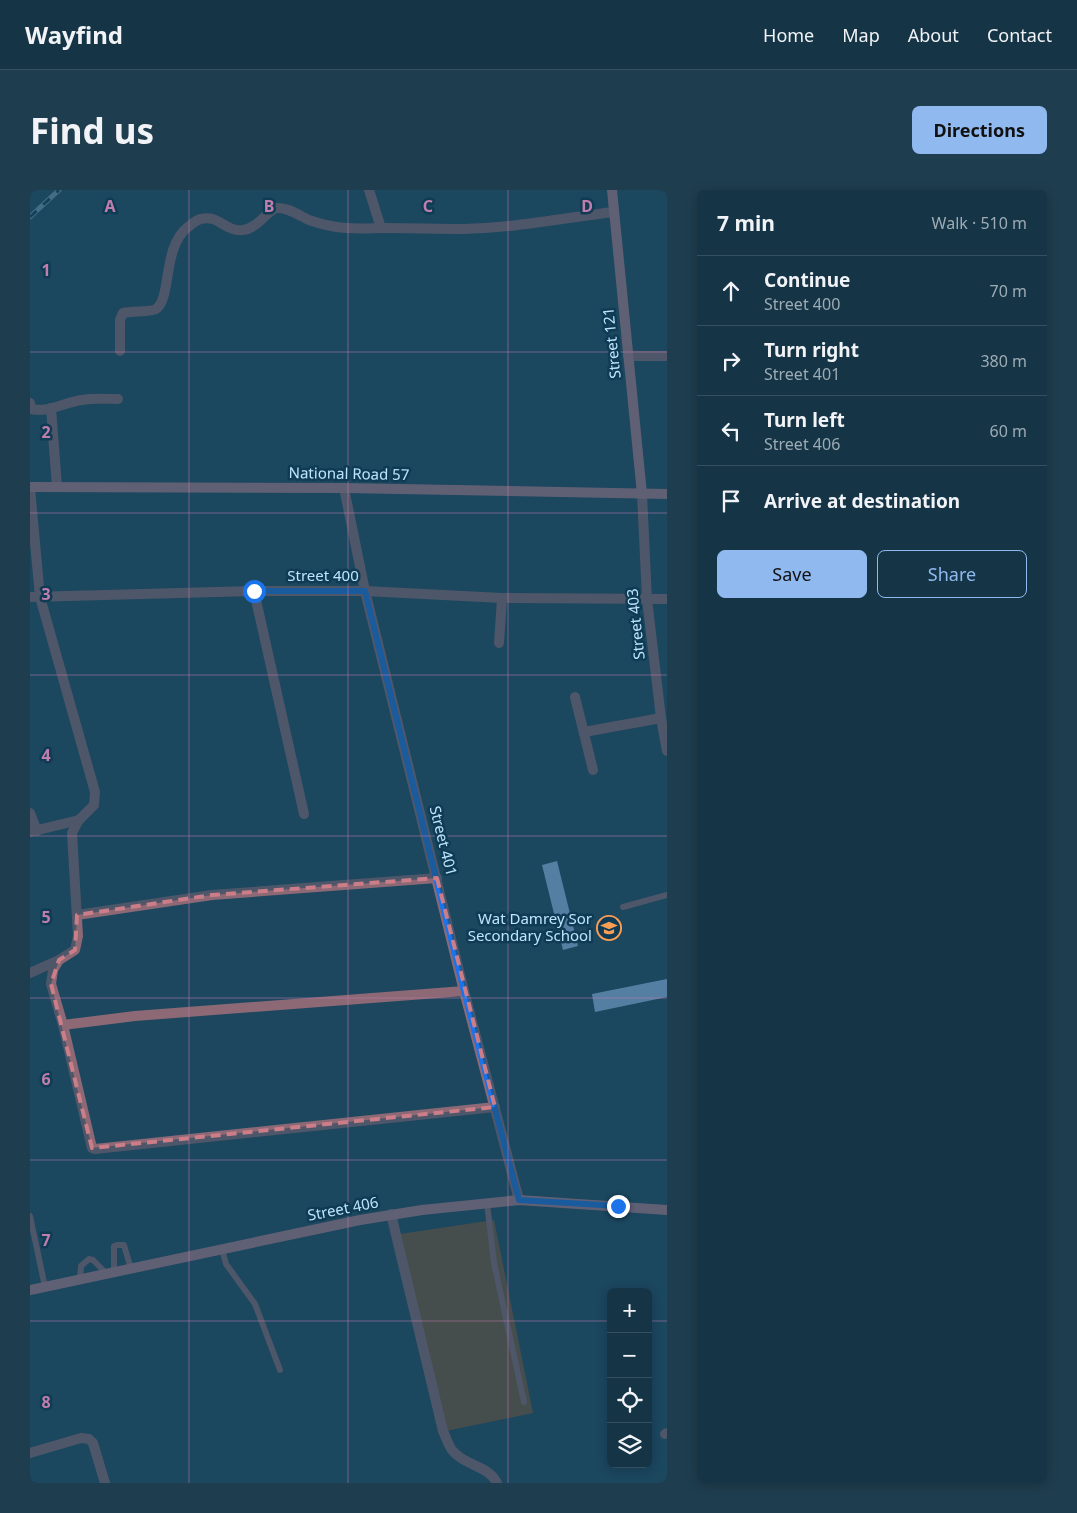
<!DOCTYPE html>
<html lang="en">
<head>
<meta charset="utf-8">
<style>
	:root { --surface:#153547; --page:#1e3d4e; --text:#f1f3f6; --muted:#9dabb4; --line:#345060; --accent:#90b9f0 }
	body { margin:0; font-family:"Noto Sans",sans-serif; background:var(--page); color:var(--text) }
	.controls { position:absolute; right:15px; bottom:15px; display:grid; overflow:hidden; border-radius:8px; box-shadow:0 2px 12px #0003 }
	.controls button { width:45px; height:45px; display:grid; place-items:center; padding:0; border:0; border-bottom:1px solid var(--line); background:var(--surface); color:var(--text); font:25px sans-serif }
	.stop { position:absolute; width:15px; height:15px; margin:-11px; border:4px solid #1a73e8; border-radius:50%; background:#fff }
	.stop.end { background:#1a73e8; border-color:#fff; box-shadow:0 1px 5px #0008 }
	.list { margin:0; padding:0; list-style:none }
	h2 { display:flex; justify-content:space-between; align-items:center; height:65px; margin:0; padding:0 20px; font-size:21px }
	h2 small { font-size:16px; font-weight:400; color:var(--muted) }
	.list li { display:grid; grid-template-columns:32px 1fr auto; gap:15px; align-items:center; box-sizing:border-box; height:70px; padding:0 20px; border-top:1px solid var(--line) }
	.list b { display:block; font-size:19px; white-space:nowrap }
	.list p { margin:0; font-size:16px; white-space:nowrap; color:var(--muted) }
	.list em { font-size:16px; font-style:normal; color:var(--muted) }
	.actions { display:flex; gap:10px; padding:15px 20px }
	.actions a { flex:1; padding:11px 0; border:1px solid var(--accent); border-radius:8px; text-align:center; font-size:18px; color:var(--accent) }
	.actions .main { background:var(--accent); color:#111 }
	.icon { flex:none; width:28px; height:28px; fill:none; stroke:currentColor; stroke-width:2; stroke-linecap:round; stroke-linejoin:round }
	.map { position:relative; flex:none; width:637px; height:1293px; overflow:hidden; border-radius:8px }
	header { display:flex; align-items:center; gap:30px; box-sizing:border-box; height:70px; padding:0 25px; background:var(--surface); border-bottom:1px solid var(--line) }
	header strong { font-size:24px }
	nav { display:flex; gap:28px; margin-inline-start:auto; font-size:18px }
	.intro { display:flex; align-items:center; justify-content:space-between; box-sizing:border-box; height:120px; padding:0 30px }
	h1 { margin:0; font-size:35px }
	.button { padding:12px 22px; border-radius:8px; background:var(--accent); color:#111; font-size:18px; font-weight:700 }
	main { display:flex; gap:30px; padding:0 30px }
	aside { flex:1; background:var(--surface); border-radius:8px; box-shadow:0 2px 12px #0003 }
	.map>svg:first-child { display:block }
	.green { fill:#7b5539 }
	.building { fill:#9cc2f5 }
	.lines { fill:none; stroke-linecap:round; stroke-linejoin:round }
	.lane { stroke:#8c6975; stroke-width:6 }
	.street { stroke:#8c6975; stroke-width:10 }
	.secondary { stroke:#b47e91; stroke-width:10 }
	.rail-casing { stroke:#749cb4; stroke-width:5 }
	.rail { stroke:#0f3c54; stroke-width:3; stroke-dasharray:9; stroke-linecap:butt }
	.route { stroke:#1a73e8; stroke-width:6 }
	.marked { fill:none; stroke:#cb7d88; stroke-width:4; stroke-dasharray:10 6; stroke-linejoin:round }
	.grid { fill:none; stroke:#c07eac; stroke-width:1; stroke-opacity:0.55 }
	.labels { text-anchor:middle; stroke-width:5; stroke-linejoin:round; paint-order:stroke }
	.street-label { font-size:15px; fill:#bee4fd; stroke:#0f3c54 }
	.poi-label { font-size:15px; fill:#bee4fd; stroke:#0f3c54; text-anchor:end }
	.grid-label { font-size:16px; text-anchor:middle; font-weight:bold; fill:#c07eac; stroke:#0f3c54; stroke-width:5; stroke-linejoin:round; paint-order:stroke }
</style>
</head>
<body>
<header>
<strong>Wayfind</strong>
<nav><a>Home</a><a>Map</a><a>About</a><a>Contact</a></nav>
</header>
<div class="intro"><h1>Find us</h1><a class="button">Directions</a></div>
<main>
<div class="map">
<svg width="637" height="1293" viewBox="0 0 637 1293">
	<rect width="100%" height="100%" fill="#1c475f"/>
	<!-- green -->
	<path class="green" d="M464,1030L503,1223L416,1241L370,1044Z"/>
	<!-- building -->
	<g class="building">
		<path d="M527,671L548,756L533,760L512,675Z"/>
		<path d="M637,789V807L565,822L562,804Z"/>
	</g>
	<g class="lines">
		<!-- lane -->
		<g class="lane">
			<path d="M593,717L637,705"/>
			<path d="M457,1013L464,1073L494,1212"/>
			<path d="M0,1026L15,1097"/>
			<path d="M192,1059L196,1074L225,1114L250,1180"/>
			<path d="M84,1082V1056L87,1055H94L101,1079"/>
			<path d="M50,1090L51,1076L59,1069L63,1070L77,1084"/>
		</g>
		<!-- street -->
		<g class="street">
			<path d="M339,0L351,38"/>
			<path d="M90,161V130L93,123C102,121 122,122 126,119C142,108 132,57 158,37C162,34 166,30 171,29C188,24 195,42 213,40C229,38 238,19 247,18C258,17 270,26 279,30C290,34 304,37 316,38C330,39 344,38 357,38C383,38 408,39 433,39C483,38 534,28 583,22"/>
			<path d="M598,166H637"/>
			<path d="M0,213L1,219C19,223 35,212 52,210C63,208 76,209 88,209"/>
			<path d="M21,218L27,297"/>
			<path d="M0,298L10,407L65,602L64,615L49,630L42,643L48,746L45,760L29,770L23,780L21,794L33,835L62,958L65,959L465,917"/>
			<path d="M314,298L335,401L434,801L489,1010"/>
			<path d="M612,304L617,409L631,528L637,561"/>
			<path d="M224,401L274,624"/>
			<path d="M0,407L224,401H335L472,408L637,409"/>
			<path d="M469,453L472,408"/>
			<path d="M545,507L563,580"/>
			<path d="M554,542L631,528"/>
			<path d="M0,623L7,641"/>
			<path d="M0,642L49,630"/>
			<path d="M47,725L182,705L407,688"/>
			<path d="M0,783L29,770"/>
			<path d="M33,835L105,826L434,801"/>
			<path d="M361,1024L413,1241C416,1247 418,1255 422,1260C434,1276 458,1275 467,1293"/>
			<path d="M635,1244L637,1243"/>
			<path d="M0,1263L51,1248L59,1249L63,1253L75,1293"/>
		</g>
		<!-- secondary -->
		<g class="secondary">
			<path d="M582,0L612,304"/>
			<path d="M0,297L314,298L637,304"/>
			<path d="M0,1100L330,1030L392,1020L489,1010L637,1020"/>
		</g>
		<defs>
			<path id="rail" d="M0,27L29,0"/>
		</defs>
		<!-- rail casing -->
		<use href="#rail" class="rail-casing"/>
		<!-- rail -->
		<use href="#rail" class="rail"/>
	</g>
	<g class="lines">
		<!-- route -->
		<path class="route" d="M224,401H335L434,801L489,1010L588,1016"/>
	</g>
	<!-- marked area -->
	<path d="M0 0H637V1293H0ZM407,688L465,917L62,958L21,794L29,770L45,760L47,725L182,705Z" fill="#1c475f" fill-opacity=".55" fill-rule="evenodd"/>
	<path class="marked" d="M407,688L465,917L62,958L21,794L29,770L45,760L47,725L182,705Z"/>
	<!-- grid -->
	<path class="grid" d="M159,0V1293M318,0V1293M478,0V1293M0,162H637M0,323H637M0,485H637M0,646H637M0,808H637M0,970H637M0,1131H581M618,1131H637"/>
	<!-- icons -->
	<defs>
		<symbol id="school-ring" viewBox="-11 -11 22 22"><circle r="9.5" fill="#0f3c54" stroke="#fc9d54" stroke-width="1.5"/><path d="M0-5L7-2L0 1L-7-2ZM-4 1L0 2.5L4 1V4Q0 6-4 4Z" fill="#fc9d54"/></symbol>
	</defs>
	<g fill-rule="evenodd">
		<use href="#school-ring" x="565" y="724" width="28" height="28"/>
	</g>
	<g class="labels">
		<!-- street labels -->
		<g class="street-label">
			<text transform="translate(582 153) rotate(-96)" y="5">Street 121</text>
			<text transform="translate(319 284) rotate(1)" y="5">National Road 57</text>
			<text x="293" y="391">Street 400</text>
			<text transform="translate(606 434) rotate(-96)" y="5">Street 403</text>
			<text transform="translate(413 651) rotate(76)" y="5">Street 401</text>
			<text transform="translate(313 1019) rotate(-11)" y="5">Street 406</text>
		</g>
		<!-- poi labels -->
		<g class="poi-label">
			<text x="562" y="734">Wat Damrey Sor<tspan x="562" dy="17">Secondary School</tspan></text>
		</g>
	</g>
	<g class="grid-label">
		<text x="80" y="22">A</text>
		<text x="239" y="22">B</text>
		<text x="398" y="22">C</text>
		<text x="557" y="22">D</text>
		<text x="16" y="86">1</text>
		<text x="16" y="248">2</text>
		<text x="16" y="410">3</text>
		<text x="16" y="571">4</text>
		<text x="16" y="733">5</text>
		<text x="16" y="895">6</text>
		<text x="16" y="1056">7</text>
		<text x="16" y="1218">8</text>
	</g>
</svg>
<div class="controls">
<button>+</button>
<button>−</button>
<button><svg class="icon" aria-label="locate" viewBox="0 0 24 24"><circle cx="12" cy="12" r="6"/><path d="M12 2v4M12 18v4M2 12h4M18 12h4"/></svg></button>
<button><svg class="icon" aria-label="layers" viewBox="0 0 24 24"><path d="M12 4l9 5-9 5-9-5zM3 14l9 5 9-5"/></svg></button>
</div>
<div class="stop" style="left:224px;top:401px"></div>
<div class="stop end" style="left:588px;top:1016px"></div>
</div>
<aside>
<h2>7 min<small>Walk · 510 m</small></h2>
<ul class="list">
<li><svg class="icon" aria-label="ahead" viewBox="0 0 24 24"><path d="M12 20V5M6 11l6-6 6 6"/></svg><div><b>Continue</b><p>Street 400</p></div><em>70 m</em></li>
<li><svg class="icon" aria-label="right" viewBox="0 0 24 24"><path d="M7 20v-9h11M14 6l5 5-5 5"/></svg><div><b>Turn right</b><p>Street 401</p></div><em>380 m</em></li>
<li><svg class="icon" aria-label="left" viewBox="0 0 24 24"><path d="M17 20v-9H6M10 6l-5 5 5 5"/></svg><div><b>Turn left</b><p>Street 406</p></div><em>60 m</em></li>
<li><svg class="icon" aria-label="arrive" viewBox="0 0 24 24"><path d="M6 21V4h12l-3 4 3 4H6"/></svg><div><b>Arrive at destination</b></div></li>
</ul>
<div class="actions"><a class="main">Save</a><a>Share</a></div>
</aside>
</main>
</body>
</html>
